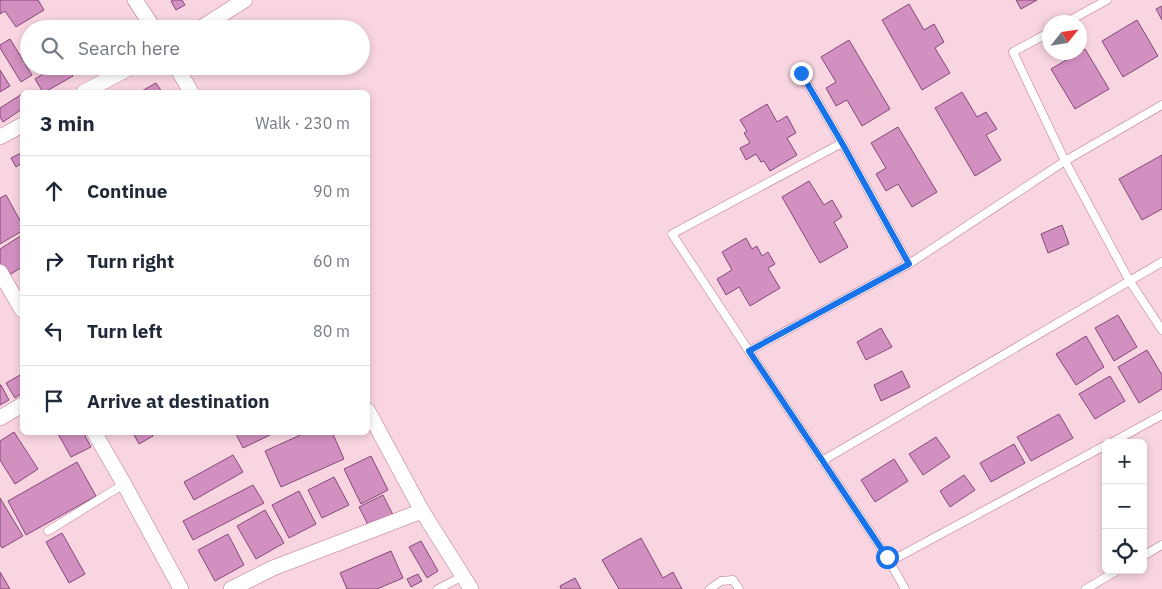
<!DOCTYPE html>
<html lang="en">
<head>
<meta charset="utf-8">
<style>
	:root { --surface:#fff; --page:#f2f2f3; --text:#1f2937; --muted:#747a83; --line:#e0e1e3 }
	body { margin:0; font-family:"IBM Plex Sans",sans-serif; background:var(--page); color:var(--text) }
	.controls { position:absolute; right:15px; bottom:15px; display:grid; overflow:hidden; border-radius:8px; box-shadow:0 2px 8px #0003 }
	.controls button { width:45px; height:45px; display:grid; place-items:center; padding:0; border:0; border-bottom:1px solid var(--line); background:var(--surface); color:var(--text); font:25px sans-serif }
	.compass { position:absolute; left:1042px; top:15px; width:45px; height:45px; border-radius:50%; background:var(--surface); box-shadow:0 2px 8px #0003; rotate:60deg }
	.stop { position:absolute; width:15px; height:15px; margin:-11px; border:4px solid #1a73e8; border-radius:50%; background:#fff }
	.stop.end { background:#1a73e8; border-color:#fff; box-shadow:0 1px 5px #0008 }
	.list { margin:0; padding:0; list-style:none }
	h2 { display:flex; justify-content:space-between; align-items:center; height:65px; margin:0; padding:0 20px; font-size:21px }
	h2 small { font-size:16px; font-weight:400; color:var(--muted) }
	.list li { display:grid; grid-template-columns:32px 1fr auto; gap:15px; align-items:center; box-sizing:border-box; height:70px; padding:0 20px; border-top:1px solid var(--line) }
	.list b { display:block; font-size:19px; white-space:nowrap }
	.list em { font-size:16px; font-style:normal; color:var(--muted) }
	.icon { flex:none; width:28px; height:28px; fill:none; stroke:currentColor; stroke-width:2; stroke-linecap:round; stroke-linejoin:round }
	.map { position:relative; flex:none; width:1162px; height:589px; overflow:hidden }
	.search { position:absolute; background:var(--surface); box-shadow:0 2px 8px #0003; left:20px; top:20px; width:350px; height:55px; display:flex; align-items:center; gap:12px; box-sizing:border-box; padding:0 18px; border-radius:28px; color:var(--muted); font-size:19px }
	.panel { position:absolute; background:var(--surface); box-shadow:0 2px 8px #0003; left:20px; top:90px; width:350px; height:345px; border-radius:8px }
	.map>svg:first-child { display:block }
	.building { fill:#d290c1; stroke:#844977 }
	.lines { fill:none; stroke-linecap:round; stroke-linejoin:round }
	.service-casing { stroke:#c07491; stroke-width:9 }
	.minor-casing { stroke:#c07491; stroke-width:16 }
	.service { stroke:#fff; stroke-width:8 }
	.minor { stroke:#fff; stroke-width:15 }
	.route { stroke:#1a73e8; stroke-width:6 }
</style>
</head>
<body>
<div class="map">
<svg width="1162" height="589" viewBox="0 0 1162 589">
	<rect width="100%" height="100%" fill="#f8d5e1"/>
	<!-- building -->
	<g class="building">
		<path d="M0,0H38L44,10L16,27L5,11L0,14Z"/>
		<path d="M173,0H182L185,5L176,10L171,1Z"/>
		<path d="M1016,0H1037L1021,9Z"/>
		<path d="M909,4L924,30L934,24L944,42L935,48L950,73L922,90L882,20Z"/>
		<path d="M1162,6V20L1156,9Z"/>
		<path d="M1137,20L1158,56L1123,77L1102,41Z"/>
		<path d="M10,39L32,75L21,82L0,48V45Z"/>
		<path d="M849,40L890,109L862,126L847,100L836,106L826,88L836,82L821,57Z"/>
		<path d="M1085,49L1109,89L1075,109L1051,69Z"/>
		<path d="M56,66H67L73,76L45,92H43L35,79Z"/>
		<path d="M90,66H105L94,74Z"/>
		<path d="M0,70L10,86L0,92Z"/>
		<path d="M156,83L162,92H140Z"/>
		<path d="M962,92L977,117L986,112L997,129L986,135L1001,160L975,176L935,108Z"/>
		<path d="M22,94V109L3,122L0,117V108Z"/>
		<path d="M767,104L777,122L787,116L796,133L787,138L797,155L770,171L764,161L761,162L756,154L746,160L740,148L750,143L744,133L747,131L740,120Z"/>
		<path d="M898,127L937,192L912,207L898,184L886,191L876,174L886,168L871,143Z"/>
		<path d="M21,153L22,155V163L16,167L11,158Z"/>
		<path d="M1162,155V209L1142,220L1119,179Z"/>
		<path d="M809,181L824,205L832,200L842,217L834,222L848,247L820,263L782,197Z"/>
		<path d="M6,195L22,224V231L0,244V198Z"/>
		<path d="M1062,225L1069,244L1048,253L1041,234Z"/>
		<path d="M22,235V267L6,277L0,266V249Z"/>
		<path d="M746,238L752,249L757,246L762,256L768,252L775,264L768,268L780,288L750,306L739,287L726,295L717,279L732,270L722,252Z"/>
		<path d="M1118,315L1137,347L1114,361L1095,328Z"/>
		<path d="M881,328L892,347L866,360L857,342Z"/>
		<path d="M1086,336L1104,367L1076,385L1056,354Z"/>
		<path d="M1147,350L1162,375V389L1139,403L1118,367Z"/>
		<path d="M902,371L910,387L881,401L874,385Z"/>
		<path d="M22,374V393L15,398L6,383Z"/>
		<path d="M1110,376L1125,401L1095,419L1079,394Z"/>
		<path d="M0,385H1L9,400L0,405Z"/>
		<path d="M1059,414L1073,438L1031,461L1017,437Z"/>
		<path d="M14,432L38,469L15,484L0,460V441Z"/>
		<path d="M57,432H83L91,447L71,457Z"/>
		<path d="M151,432L153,436L139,444L133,433Z"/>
		<path d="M235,432H268L270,435L243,448Z"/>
		<path d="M307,432H332L344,459L281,487L265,451Z"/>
		<path d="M936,437L950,457L923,475L909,454Z"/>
		<path d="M1014,444L1025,463L991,482L980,463Z"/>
		<path d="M233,455L243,472L194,500L184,482Z"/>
		<path d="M371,456L388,490L361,504L344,469Z"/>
		<path d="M894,459L908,481L875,502L861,480Z"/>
		<path d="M77,462L96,496L26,535L8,501Z"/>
		<path d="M964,475L975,490L950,507L940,491Z"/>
		<path d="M334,477L349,505L322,518L308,490Z"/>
		<path d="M253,485L264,503L193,540L183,521Z"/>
		<path d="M299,491L316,524L289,538L272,505Z"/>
		<path d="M383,495L394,517L370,529L359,507Z"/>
		<path d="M0,498L23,536L2,548L0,545Z"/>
		<path d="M265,510L284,543L256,559L237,526Z"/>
		<path d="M62,533L85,574L69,583L46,542Z"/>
		<path d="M228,534L244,565L215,581L198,550Z"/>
		<path d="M641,538L663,578L673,572L682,589H619L602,560Z"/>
		<path d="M421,541L438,571L427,578L409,547Z"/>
		<path d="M391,551L403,578L377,589H347L340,573Z"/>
		<path d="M0,572L10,589H0Z"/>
		<path d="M418,574L422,581L411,587L407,579Z"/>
		<path d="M575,578L581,589H561L560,586Z"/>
	</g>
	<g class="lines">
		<defs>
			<g id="service">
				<path d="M1067,22L1107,0"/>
				<path d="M1050,32L1013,52L1065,161L1129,280L1162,330"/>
				<path d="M801,73L842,143L909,264"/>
				<path d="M842,143L672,234L749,351L887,557L905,589"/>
				<path d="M749,351L909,264L1065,161L1162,105"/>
				<path d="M1111,443L1162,415"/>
				<path d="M822,461L1162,262"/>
				<path d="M48,531L124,484"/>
				<path d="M1143,556L1162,545"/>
				<path d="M889,562L1106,445"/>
				<path d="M438,589L463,576"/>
				<path d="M710,589L721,581L733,580L739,589"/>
				<path d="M1086,589L1118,570"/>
			</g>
			<g id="minor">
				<path d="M135,0L154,29"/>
				<path d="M199,29L245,0"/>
				<path d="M176,66L191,92"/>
				<path d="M84,92L133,66"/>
				<path d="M0,137L22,125"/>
				<path d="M0,272L22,310"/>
				<path d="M368,411L422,511L471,589"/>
				<path d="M0,418L22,405"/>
				<path d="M94,432L124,484L181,589"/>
				<path d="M231,589L273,568L422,511"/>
			</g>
		</defs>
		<!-- service casing -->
		<use href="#service" class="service-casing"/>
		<!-- minor casing -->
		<use href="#minor" class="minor-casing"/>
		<!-- service -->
		<use href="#service" class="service"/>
		<!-- minor -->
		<use href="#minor" class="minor"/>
	</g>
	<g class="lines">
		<!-- route -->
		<path class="route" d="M801,73L842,143L909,264L749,351L887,557"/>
	</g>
</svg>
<div class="controls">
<button>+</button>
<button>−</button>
<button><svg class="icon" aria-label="locate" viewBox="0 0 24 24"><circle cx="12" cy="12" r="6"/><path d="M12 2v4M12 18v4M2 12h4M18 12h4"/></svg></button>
</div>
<svg class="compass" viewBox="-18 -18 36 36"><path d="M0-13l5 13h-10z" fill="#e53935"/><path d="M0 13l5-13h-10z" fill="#747a83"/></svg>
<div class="stop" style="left:887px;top:557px"></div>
<div class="stop end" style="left:801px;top:73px"></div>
<div class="search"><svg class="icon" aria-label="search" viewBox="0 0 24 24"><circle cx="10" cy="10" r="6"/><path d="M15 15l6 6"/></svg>Search here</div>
<section class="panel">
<h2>3 min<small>Walk · 230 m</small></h2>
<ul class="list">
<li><svg class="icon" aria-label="ahead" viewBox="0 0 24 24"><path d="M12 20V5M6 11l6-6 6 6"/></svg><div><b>Continue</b></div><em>90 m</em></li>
<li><svg class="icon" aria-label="right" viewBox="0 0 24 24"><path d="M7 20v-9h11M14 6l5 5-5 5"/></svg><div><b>Turn right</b></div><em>60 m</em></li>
<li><svg class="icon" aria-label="left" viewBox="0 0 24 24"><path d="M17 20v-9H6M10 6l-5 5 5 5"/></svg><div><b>Turn left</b></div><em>80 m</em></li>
<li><svg class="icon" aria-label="arrive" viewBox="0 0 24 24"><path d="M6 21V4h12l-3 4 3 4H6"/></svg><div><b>Arrive at destination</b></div></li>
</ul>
</section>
</div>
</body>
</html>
